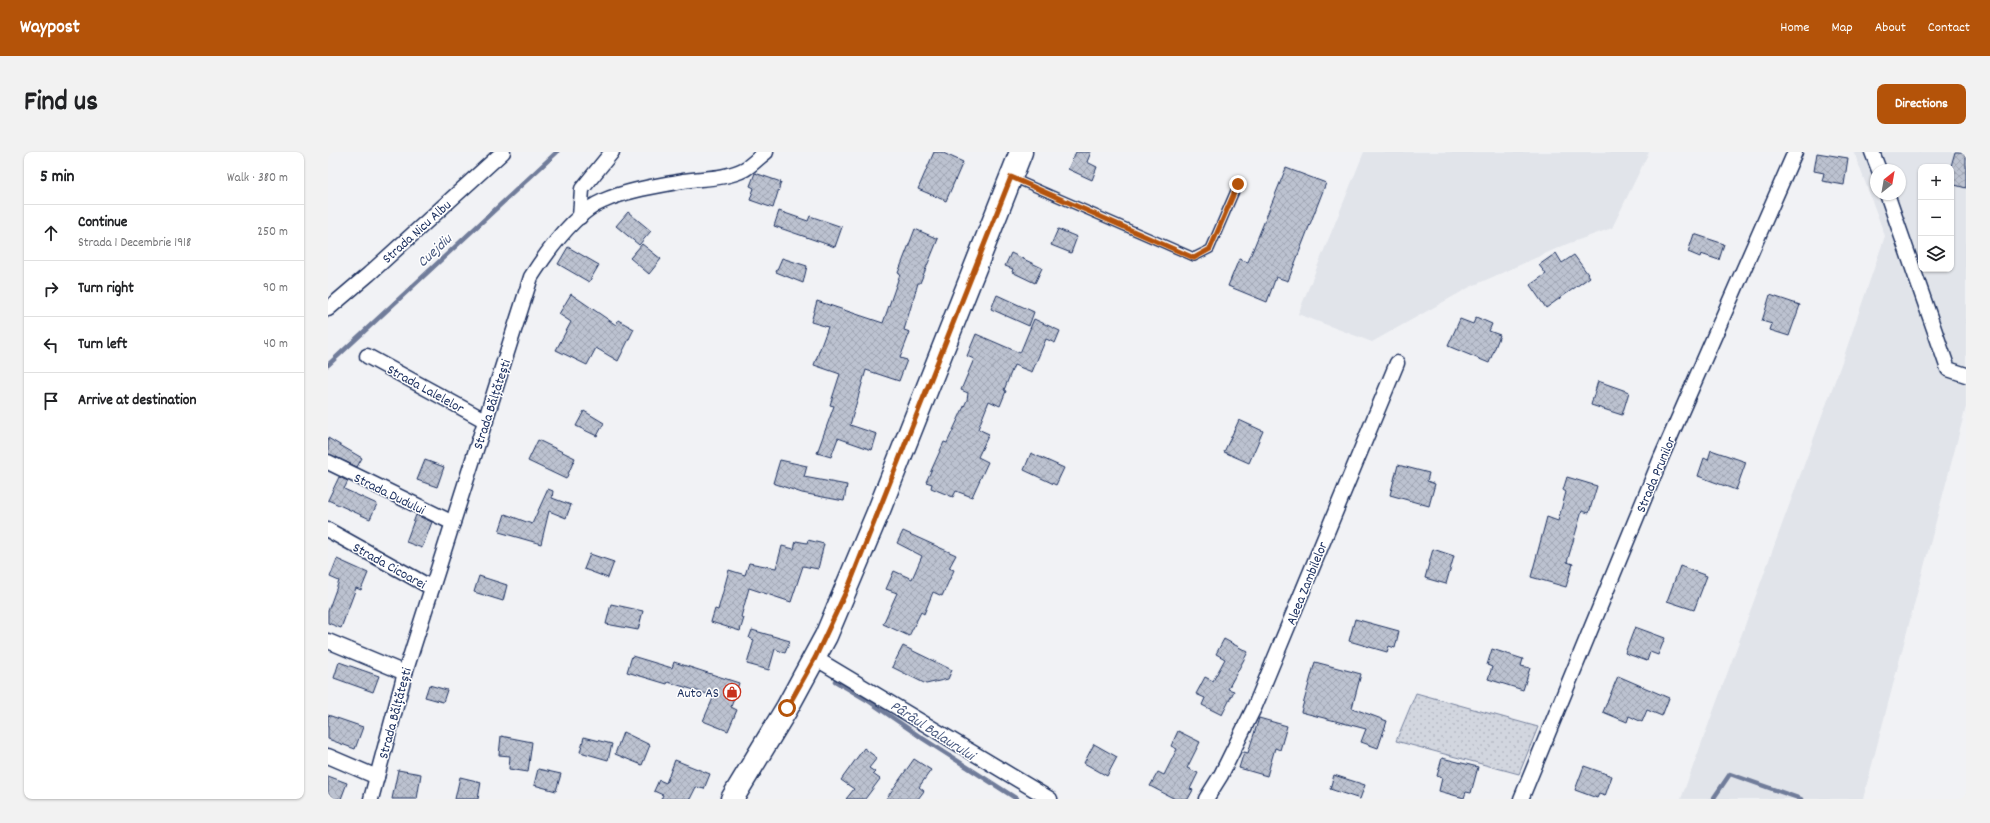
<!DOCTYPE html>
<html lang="en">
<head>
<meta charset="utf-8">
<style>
	:root { --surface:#fff; --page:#f2f2f2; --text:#202124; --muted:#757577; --line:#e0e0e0; --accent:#b45309 }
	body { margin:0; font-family:Dekko,sans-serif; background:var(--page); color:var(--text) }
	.controls { position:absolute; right:12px; top:12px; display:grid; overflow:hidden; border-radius:8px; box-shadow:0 1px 3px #0004 }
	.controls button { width:36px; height:36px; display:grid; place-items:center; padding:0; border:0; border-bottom:1px solid var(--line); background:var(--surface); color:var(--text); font:20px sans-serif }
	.compass { position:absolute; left:1542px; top:12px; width:36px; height:36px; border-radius:50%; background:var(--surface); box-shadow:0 1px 3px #0004; rotate:31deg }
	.stop { position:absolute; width:12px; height:12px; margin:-9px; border:3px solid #b45309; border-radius:50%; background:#fff }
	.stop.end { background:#b45309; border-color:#fff; box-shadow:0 1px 4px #0008 }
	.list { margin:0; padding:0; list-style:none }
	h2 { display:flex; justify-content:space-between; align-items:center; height:52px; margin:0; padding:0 16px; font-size:17px }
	h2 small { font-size:13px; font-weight:400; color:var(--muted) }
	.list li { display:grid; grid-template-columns:26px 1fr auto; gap:12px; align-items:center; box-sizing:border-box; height:56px; padding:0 16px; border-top:1px solid var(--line) }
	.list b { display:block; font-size:15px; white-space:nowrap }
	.list p { margin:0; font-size:13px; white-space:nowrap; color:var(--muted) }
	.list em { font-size:13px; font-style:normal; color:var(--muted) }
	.icon { flex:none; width:22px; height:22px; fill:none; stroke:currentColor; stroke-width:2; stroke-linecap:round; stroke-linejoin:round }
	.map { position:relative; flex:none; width:1638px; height:647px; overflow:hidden; border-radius:8px }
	header { display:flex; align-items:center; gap:24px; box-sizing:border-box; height:56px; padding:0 20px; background:var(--accent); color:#fff }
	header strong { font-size:19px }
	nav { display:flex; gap:22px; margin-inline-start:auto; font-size:14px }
	.intro { display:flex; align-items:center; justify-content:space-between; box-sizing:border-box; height:96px; padding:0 24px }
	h1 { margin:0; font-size:28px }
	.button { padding:10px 18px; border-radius:8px; background:var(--accent); color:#fff; font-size:14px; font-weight:700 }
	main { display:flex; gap:24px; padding:0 24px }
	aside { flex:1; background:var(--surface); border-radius:8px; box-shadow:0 1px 3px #0004 }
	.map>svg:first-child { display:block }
	.built { fill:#e1e4ea; fill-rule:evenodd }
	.grass { fill:url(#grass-dots); stroke:#76829e }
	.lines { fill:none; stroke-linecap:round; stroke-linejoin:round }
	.stream { stroke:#707c9a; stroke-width:4.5 }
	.building { fill:url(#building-cross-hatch); stroke:#1b2f5e }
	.service-casing { stroke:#1b2f5e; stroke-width:10 }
	.minor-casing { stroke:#1b2f5e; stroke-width:17 }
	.primary-casing { stroke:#1b2f5e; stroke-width:25 }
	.service { stroke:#fff; stroke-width:7 }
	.minor { stroke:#fff; stroke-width:14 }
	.primary { stroke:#fff; stroke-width:22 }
	.route { stroke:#b45309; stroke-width:5 }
	.labels { text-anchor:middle; stroke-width:3; stroke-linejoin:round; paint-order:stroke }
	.street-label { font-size:14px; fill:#1b2f5e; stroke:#fff }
	.poi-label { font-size:14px; fill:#1b2f5e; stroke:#fff; text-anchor:end }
	.water-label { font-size:15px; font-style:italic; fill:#4c5c81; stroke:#fff }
</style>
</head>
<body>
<header>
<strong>Waypost</strong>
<nav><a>Home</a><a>Map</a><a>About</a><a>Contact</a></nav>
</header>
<div class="intro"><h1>Find us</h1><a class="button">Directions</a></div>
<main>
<aside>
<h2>5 min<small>Walk · 380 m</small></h2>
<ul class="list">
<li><svg class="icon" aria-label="ahead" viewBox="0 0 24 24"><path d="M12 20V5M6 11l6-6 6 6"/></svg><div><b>Continue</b><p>Strada 1 Decembrie 1918</p></div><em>250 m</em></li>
<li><svg class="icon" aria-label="right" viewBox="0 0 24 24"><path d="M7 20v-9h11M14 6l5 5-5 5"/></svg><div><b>Turn right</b></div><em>90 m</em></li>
<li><svg class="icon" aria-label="left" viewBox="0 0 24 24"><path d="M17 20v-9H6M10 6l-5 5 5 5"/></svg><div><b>Turn left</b></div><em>40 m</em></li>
<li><svg class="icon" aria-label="arrive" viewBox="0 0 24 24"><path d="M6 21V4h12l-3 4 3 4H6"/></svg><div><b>Arrive at destination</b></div></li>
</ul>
</aside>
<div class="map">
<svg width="1638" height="647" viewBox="0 0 1638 647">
	<defs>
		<pattern id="grass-dots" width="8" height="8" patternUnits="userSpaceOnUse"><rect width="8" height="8" fill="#d2d6df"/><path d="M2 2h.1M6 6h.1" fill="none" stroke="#b4b8c2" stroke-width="1.8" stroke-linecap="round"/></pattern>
		<pattern id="building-cross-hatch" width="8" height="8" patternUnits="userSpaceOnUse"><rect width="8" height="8" fill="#bcc2d0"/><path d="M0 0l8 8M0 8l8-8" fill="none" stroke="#a1a7b5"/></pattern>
	</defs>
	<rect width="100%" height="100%" fill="#f1f2f5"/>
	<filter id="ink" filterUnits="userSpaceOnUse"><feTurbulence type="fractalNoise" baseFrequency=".025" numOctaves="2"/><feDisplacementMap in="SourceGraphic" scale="8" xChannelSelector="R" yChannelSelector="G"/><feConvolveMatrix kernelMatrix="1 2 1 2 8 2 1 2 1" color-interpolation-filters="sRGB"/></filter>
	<g filter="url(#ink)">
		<!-- built -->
		<g class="built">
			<path d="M1036,0H1321L1284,76L1239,92L1142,135L1044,190L970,162Z"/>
			<path d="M1526,0H1638V255L1535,647H1353L1515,207L1557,84ZM1593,15H1623V117H1593ZM1548,18H1572V42H1548Z"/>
		</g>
		<!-- grass -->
		<path class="grass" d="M1088,541L1210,575L1191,622L1068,589Z"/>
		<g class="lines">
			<!-- stream -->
			<g class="stream">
				<path d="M0,213L229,0"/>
				<path d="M507,529L539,548L594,586L689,647"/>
				<path d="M1385,647L1402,622L1473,647"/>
			</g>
		</g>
		<!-- building -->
		<g class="building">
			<path d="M606,0H613L635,10L618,49L590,37Z"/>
			<path d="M748,0H763L759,10L769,15L764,28L740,17Z"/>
			<path d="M1627,0H1638V36L1623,32V14Z"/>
			<path d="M1489,1L1520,6L1516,33L1494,29L1496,21L1486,19Z"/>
			<path d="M958,16L998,31L960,129L948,125L939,150L900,134L911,107L920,110Z"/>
			<path d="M427,21L453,30L445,56L422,48L426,36L422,34Z"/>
			<path d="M451,59L480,69L482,64L514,75L507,95L446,74Z"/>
			<path d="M300,60L323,79L311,93L288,74Z"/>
			<path d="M587,77L610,87L592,131H590L576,178L582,180L572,206L579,208L571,229L538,218L522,273L549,282L544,298L510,286L503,305L489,301L506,254L502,253L512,222L486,213L500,175L483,170L489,149L555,171L572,122L570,121Z"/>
			<path d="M730,77L749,85L743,101L723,93Z"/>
			<path d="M1366,82L1396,92L1391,108L1373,102L1372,105L1360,100Z"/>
			<path d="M314,92L333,107L321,122L302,106Z"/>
			<path d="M240,95L271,113L261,130L230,112Z"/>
			<path d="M683,101L714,116L707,131L684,120L685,117L677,114Z"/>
			<path d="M1228,101L1234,111L1246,103L1262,125L1218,156L1202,133L1218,122L1211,113Z"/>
			<path d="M454,106L479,114L475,131L448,120Z"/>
			<path d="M243,142L288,173L290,168L306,177L290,209L268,196L259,213L228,198L243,170L231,162Z"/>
			<path d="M669,143L706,160L701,174L663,157Z"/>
			<path d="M1442,143L1472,153L1461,184L1442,178L1444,172L1434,169Z"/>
			<path d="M1148,165L1164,172L1161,179L1172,183L1161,211L1120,194L1132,167L1145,172Z"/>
			<path d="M706,167L732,179L727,191L718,187L704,220L686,213L676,238L678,239L672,254L661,249L650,277L661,282L650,305L660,310L644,345L628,339L625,345L603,336L604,332L598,330L616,290L619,291L639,248L640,241L633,238L646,207L639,204L648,182L692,201Z"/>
			<path d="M1270,229L1301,240L1294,263L1263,253Z"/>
			<path d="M256,259L276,271L269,284L248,274Z"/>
			<path d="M911,268L935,279L921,311L896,300Z"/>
			<path d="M0,286L34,306L29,315L0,302Z"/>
			<path d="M210,288L247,306L238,327L200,309Z"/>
			<path d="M1383,298L1418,310L1408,338L1370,324L1376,306L1380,308Z"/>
			<path d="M703,301L736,316L728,333L696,318Z"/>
			<path d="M97,308L116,315L109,335L89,328Z"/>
			<path d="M452,308L479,314L476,325L519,333L516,349L474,341L445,331Z"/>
			<path d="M1070,313L1101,321L1099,329L1107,332L1101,354L1062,343Z"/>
			<path d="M11,325L20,329L16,337L49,352L42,367L0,348Z"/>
			<path d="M1239,325L1269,334L1261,361L1254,359L1239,410L1245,412L1238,435L1203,425L1219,365L1230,369L1238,340L1235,338Z"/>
			<path d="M220,337L225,339L224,346L243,353L238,366L221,359L213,392L171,380L177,362L204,372Z"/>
			<path d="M88,363L104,370L94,396L78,390Z"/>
			<path d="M575,379L628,403L621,416L626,418L614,444L605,440L596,462L593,460L581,484L555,472L569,441L558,437L566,419L584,427L594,404L569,391Z"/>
			<path d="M480,388L496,392L490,417L475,414L463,450L421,436L413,465L416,466L412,479L383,470L387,457L390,458L401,418L417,423L421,411L448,416L454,394L466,397L468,389L479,391Z"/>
			<path d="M1105,397L1126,404L1118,432L1097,426Z"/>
			<path d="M262,402L286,410L280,426L256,417Z"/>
			<path d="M9,407L40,421L33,438L28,436L13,476L0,471V459L11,429L2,425Z"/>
			<path d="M1352,414L1379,424L1366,458L1339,449Z"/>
			<path d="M151,424L179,433L175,449L146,440Z"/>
			<path d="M283,452L315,459L310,478L278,472Z"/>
			<path d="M1027,467L1071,479L1067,496L1061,494L1059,500L1021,489Z"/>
			<path d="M1307,475L1337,486L1330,503L1322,500L1319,509L1297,501Z"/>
			<path d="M424,478L462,489L457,501L447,497L441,518L419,512L426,488L421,486Z"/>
			<path d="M896,487L920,500L900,537L906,539L894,563L874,553L877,546L868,542L877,525L885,529L897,507L888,502Z"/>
			<path d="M575,494L624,518L620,527L598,532L564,515Z"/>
			<path d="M1164,497L1195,507L1193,514L1202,516L1195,538L1160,527L1164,515L1159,513Z"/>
			<path d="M304,504L344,516L346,510L411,531L403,555L409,558L400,579L375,569L386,544L340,530L339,532L299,520Z"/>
			<path d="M11,510L51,524L45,540L6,526Z"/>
			<path d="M987,510L1033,522L1024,556L1059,569L1050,596L1033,590L1038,577L973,560Z"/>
			<path d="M1290,524L1341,546L1334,564L1319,558L1314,570L1301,564L1299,570L1275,560Z"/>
			<path d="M101,533L119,538L115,550L97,545Z"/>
			<path d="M0,563L35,575L27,597L0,587Z"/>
			<path d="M931,566L959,574L952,598L947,596L939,624L911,616L916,600L920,601Z"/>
			<path d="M850,579L872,590L859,616L870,621L862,637L865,638L860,647H847L822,634L830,620L836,623L849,597L843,594Z"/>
			<path d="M295,580L322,593L314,613L287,602Z"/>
			<path d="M173,584L204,590L200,620L181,617L182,604L171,603Z"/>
			<path d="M256,585L284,592L280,608L252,600Z"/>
			<path d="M766,592L789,605L779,624L756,611Z"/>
			<path d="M536,596L549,606L541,616L547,620L545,622L552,627L537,647H518L526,637L513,628Z"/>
			<path d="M1114,606L1150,615L1143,641L1138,640L1136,646L1111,639L1114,626L1109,624Z"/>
			<path d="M586,607L603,618L591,635L596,639L590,647H558Z"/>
			<path d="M347,608L382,622L376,637L368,635L362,647H333L335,643L326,639L331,628L338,631Z"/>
			<path d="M1256,614L1284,624L1277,644L1271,642L1269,646L1247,638Z"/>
			<path d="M210,617L233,622L228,639L206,633Z"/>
			<path d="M70,618L93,622L89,647H64Z"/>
			<path d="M1006,623L1037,633L1032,647L1002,637Z"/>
			<path d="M0,624L19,631L13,647H0Z"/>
			<path d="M132,625L153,630L150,647H127Z"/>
		</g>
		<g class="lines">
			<defs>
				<path id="service" d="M685,26L866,105L882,97L910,32"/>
				<g id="minor">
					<path d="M1544,0L1551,18"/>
					<path d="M1559,42L1620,217L1638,223"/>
					<path d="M252,65L254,37L284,0"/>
					<path d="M0,157L41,122L175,0"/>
					<path d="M39,204L158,269"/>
					<path d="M0,310L125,371"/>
					<path d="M0,378L104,436"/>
					<path d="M0,489L77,521"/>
					<path d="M487,506L722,647"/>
					<path d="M0,604L49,625"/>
					<path d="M43,647L77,521L203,125C219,100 246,61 275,49C300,38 329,34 355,29C375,26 398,27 417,17C424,13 431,5 438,0"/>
					<path d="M878,647L893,623L927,554L1069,211"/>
					<path d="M1193,647L1333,306L1467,0"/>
				</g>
				<path id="primary" d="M404,647L459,556L498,484L551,358L693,0"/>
			</defs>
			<!-- service casing -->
			<use href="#service" class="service-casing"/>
			<!-- minor casing -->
			<use href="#minor" class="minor-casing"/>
			<!-- primary casing -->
			<use href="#primary" class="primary-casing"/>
			<!-- service -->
			<use href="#service" class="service"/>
			<!-- minor -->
			<use href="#minor" class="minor"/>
			<!-- primary -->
			<use href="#primary" class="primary"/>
		</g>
	</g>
	<g class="lines" filter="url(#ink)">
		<!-- route -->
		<path class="route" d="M459,556L487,506L522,431L683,25L866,106L882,97L910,32"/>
	</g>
	<!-- icons -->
	<defs>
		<symbol id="shop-ring" viewBox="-11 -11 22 22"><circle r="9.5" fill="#fff" stroke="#c8321e" stroke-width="1.5"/><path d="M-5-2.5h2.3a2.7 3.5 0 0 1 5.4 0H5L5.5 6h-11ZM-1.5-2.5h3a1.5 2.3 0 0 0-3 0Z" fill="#c8321e"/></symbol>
	</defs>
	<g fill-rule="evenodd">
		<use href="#shop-ring" x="394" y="530" width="20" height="20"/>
	</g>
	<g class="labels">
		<!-- street labels -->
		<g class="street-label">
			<text transform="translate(88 79) rotate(-42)" y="5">Strada Nicu Albu</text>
			<text transform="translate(98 236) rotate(29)" y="5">Strada Lalelelor</text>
			<text transform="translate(163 252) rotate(-72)" y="5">Strada Bălțătești</text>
			<text transform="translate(1327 322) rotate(-67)" y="5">Strada Prunilor</text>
			<text transform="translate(62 341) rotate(26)" y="5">Strada Dudului</text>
			<text transform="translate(62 413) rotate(29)" y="5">Strada Cicoarei</text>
			<text transform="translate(978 431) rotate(-68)" y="5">Aleea Zambilelor</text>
			<text transform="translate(66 561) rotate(-75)" y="5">Strada Bălțătești</text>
		</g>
		<!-- poi labels -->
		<g class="poi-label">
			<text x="391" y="545">Auto AS</text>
		</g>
		<!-- water labels -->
		<g class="water-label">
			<text transform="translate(106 98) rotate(-43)" y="5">Cuejdiu</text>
			<text transform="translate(605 578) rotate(33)" y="5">Pârâul Balaurului</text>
		</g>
	</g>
</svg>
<div class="controls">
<button>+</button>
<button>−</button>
<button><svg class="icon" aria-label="layers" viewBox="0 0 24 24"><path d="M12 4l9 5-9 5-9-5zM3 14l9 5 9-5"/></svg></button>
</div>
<svg class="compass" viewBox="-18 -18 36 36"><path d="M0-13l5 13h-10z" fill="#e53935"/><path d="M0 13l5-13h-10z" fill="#757577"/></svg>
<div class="stop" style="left:459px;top:556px"></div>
<div class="stop end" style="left:910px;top:32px"></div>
</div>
</main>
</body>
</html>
